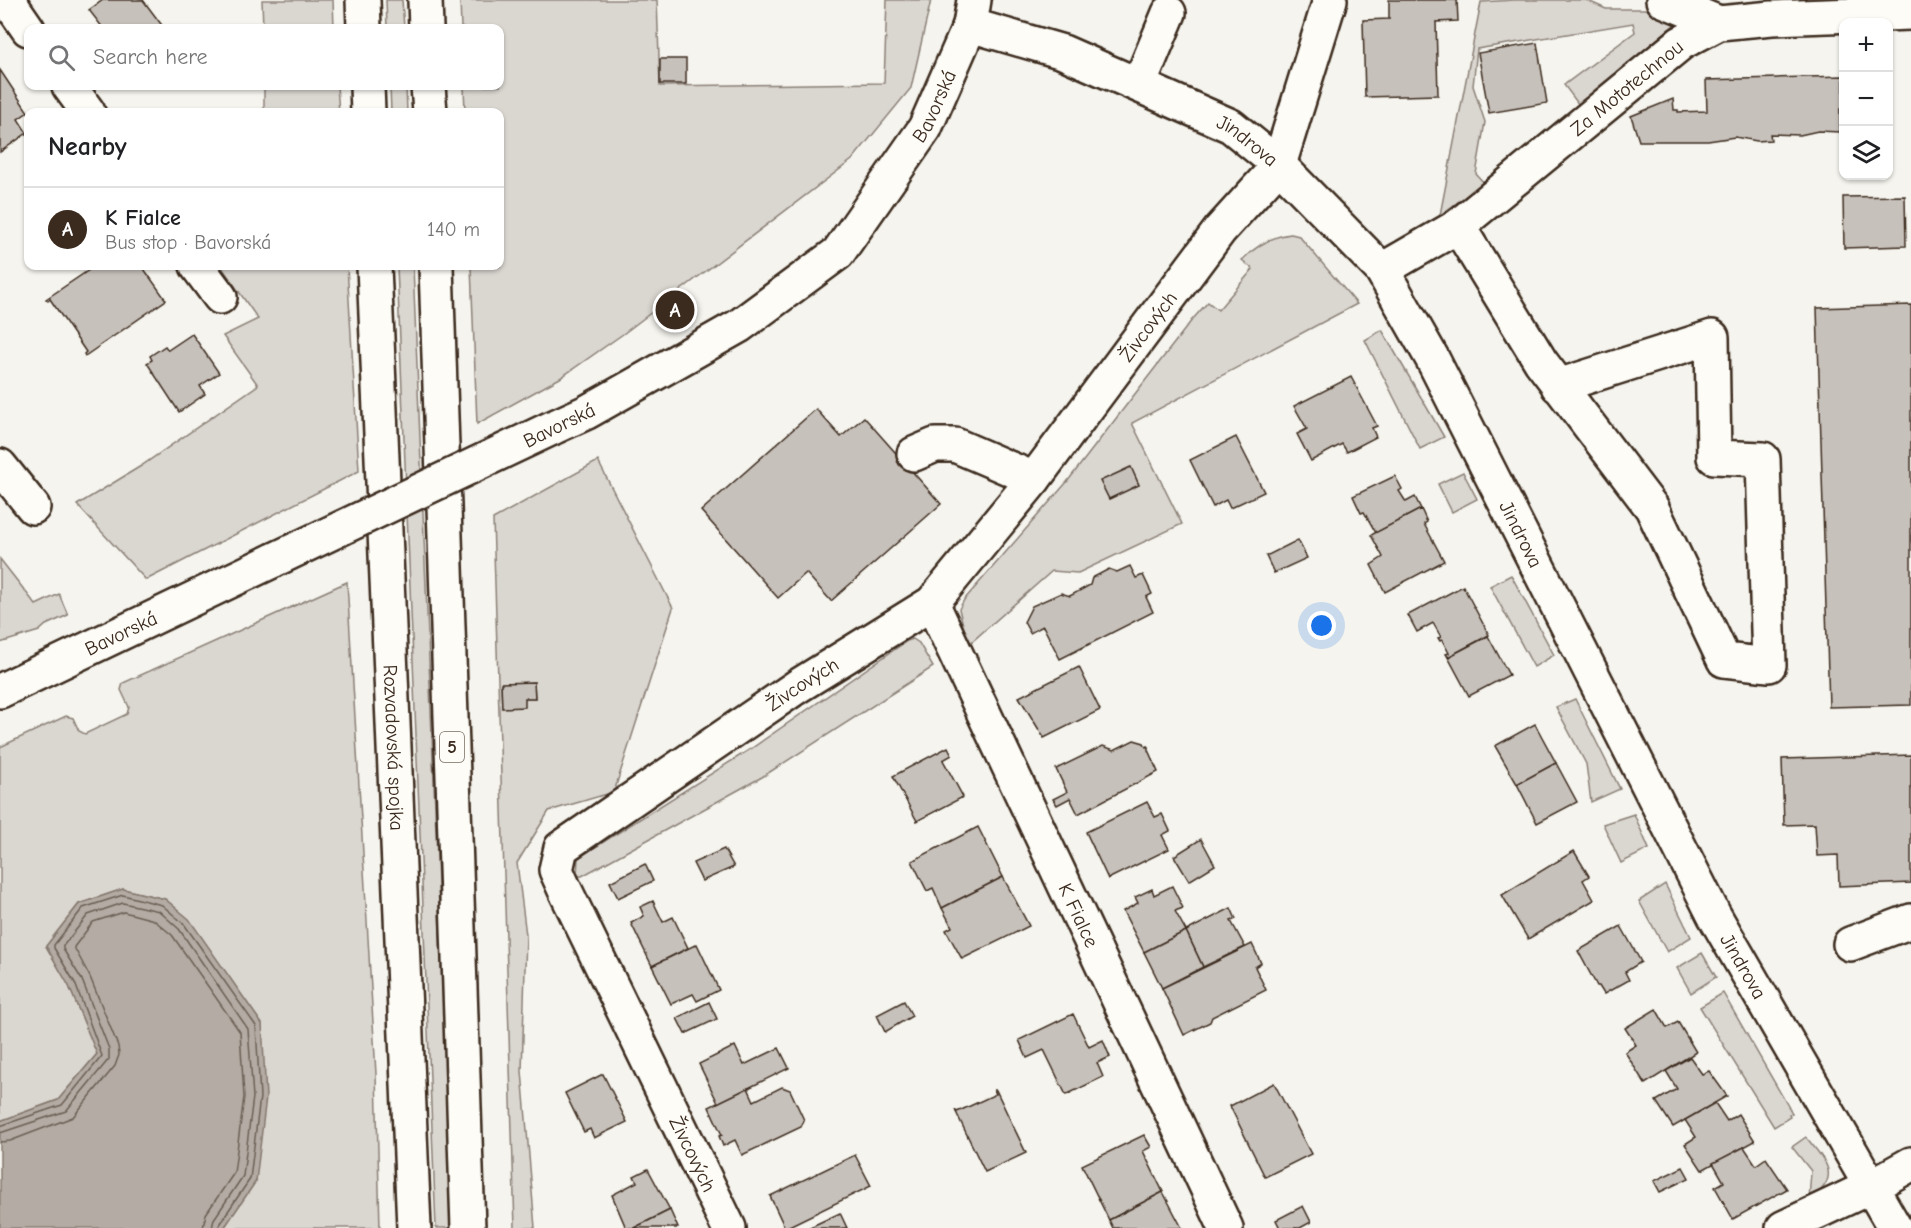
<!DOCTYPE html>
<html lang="en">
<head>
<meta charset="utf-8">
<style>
	:root { --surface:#fff; --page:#f6f6f6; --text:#202124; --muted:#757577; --line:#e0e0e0; --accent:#3b2a1e }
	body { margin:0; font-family:"Comic Neue",sans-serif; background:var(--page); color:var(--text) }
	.controls { position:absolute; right:18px; top:18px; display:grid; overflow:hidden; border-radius:12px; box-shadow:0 2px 4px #0004 }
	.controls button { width:54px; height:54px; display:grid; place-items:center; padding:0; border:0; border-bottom:2px solid var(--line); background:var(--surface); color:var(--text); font:30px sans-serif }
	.you { position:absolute; left:1322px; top:626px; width:21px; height:21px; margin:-15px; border:4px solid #fff; border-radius:50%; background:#1a73e8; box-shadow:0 0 0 9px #1a73e833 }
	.badge { display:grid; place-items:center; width:39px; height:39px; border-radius:50%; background:var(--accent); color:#fff; font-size:20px; font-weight:700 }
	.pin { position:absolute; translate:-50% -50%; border:3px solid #fff; box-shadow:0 2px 6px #0006 }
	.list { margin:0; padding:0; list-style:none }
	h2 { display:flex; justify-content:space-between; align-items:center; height:78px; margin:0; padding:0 24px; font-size:26px }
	h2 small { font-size:20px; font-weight:400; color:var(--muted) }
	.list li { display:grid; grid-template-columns:39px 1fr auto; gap:18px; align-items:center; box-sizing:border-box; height:84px; padding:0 24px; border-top:2px solid var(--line) }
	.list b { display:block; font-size:22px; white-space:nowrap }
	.list p { margin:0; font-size:20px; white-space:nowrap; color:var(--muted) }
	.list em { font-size:20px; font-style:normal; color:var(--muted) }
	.icon { flex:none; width:33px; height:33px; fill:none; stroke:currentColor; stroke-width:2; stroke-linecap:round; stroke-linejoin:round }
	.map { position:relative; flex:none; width:1911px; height:1228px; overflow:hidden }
	.search { position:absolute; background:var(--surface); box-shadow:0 2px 4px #0004; left:24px; top:24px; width:480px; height:66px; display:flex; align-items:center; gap:15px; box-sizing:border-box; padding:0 21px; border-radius:12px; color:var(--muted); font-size:22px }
	.panel { position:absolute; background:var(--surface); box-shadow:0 2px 4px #0004; left:24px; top:108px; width:480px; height:162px; border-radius:12px }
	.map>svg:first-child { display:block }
	.green { fill:#dad6d0; stroke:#8a8077; stroke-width:1.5; fill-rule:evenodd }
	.water { fill:#b4aca4; stroke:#84786e; stroke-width:1.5 }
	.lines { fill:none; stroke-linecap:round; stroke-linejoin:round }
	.shore { stroke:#6b5e54; stroke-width:1.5 }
	.building { fill:#c7c1bb; stroke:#3b2a1e; stroke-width:1.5 }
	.minor-casing { stroke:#3b2a1e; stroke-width:38 }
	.highway-casing { stroke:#3b2a1e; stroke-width:38 }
	.minor { stroke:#fdfcf7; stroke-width:33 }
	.highway { stroke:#fdfcf7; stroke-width:33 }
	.minor-bridge-casing { stroke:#3b2a1e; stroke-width:38; stroke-linecap:butt }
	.minor-bridge { stroke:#fdfcf7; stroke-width:33 }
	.labels { text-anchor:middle; stroke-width:4.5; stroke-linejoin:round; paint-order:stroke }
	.shield { fill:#fdfcf7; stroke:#75695f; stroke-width:1.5 }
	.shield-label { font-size:18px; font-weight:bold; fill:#3b2a1e }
	.street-label { font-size:20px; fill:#3b2a1e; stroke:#fdfcf7 }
</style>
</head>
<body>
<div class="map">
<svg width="1911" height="1228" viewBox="0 0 1911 1228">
	<rect width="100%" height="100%" fill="#f5f4ee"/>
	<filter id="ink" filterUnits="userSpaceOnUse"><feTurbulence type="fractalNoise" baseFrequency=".0167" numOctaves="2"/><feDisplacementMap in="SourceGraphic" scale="12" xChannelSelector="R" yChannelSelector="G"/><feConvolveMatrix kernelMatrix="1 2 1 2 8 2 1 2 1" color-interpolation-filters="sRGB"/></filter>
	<g filter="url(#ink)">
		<!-- green -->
		<g class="green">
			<path d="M262,0H333L334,28H263Z"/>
			<path d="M386,0H402L404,28H387Z"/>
			<path d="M460,0H657L660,86L884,83L887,0H931L911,88L852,160L623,334L560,378L477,424L471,266H500V112H465L464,86H500V28H461Z"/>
			<path d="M1514,0H1586L1606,9H1684L1688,13L1579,105L1564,85L1635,32L1633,23L1477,49L1473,86L1485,122L1476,174L1484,183L1440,215L1481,2Z"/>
			<path d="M264,86H337L339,112H264Z"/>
			<path d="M390,86H406L407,112H391Z"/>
			<path d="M1291,234L1299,236L1357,304L1132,423L1182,524L1078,573L1052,571L968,645L959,609L964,600L1067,482L1192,320L1208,302L1218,310L1253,269L1242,260C1256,246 1271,236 1291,234ZM1130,467L1139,485L1109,499L1101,481Z"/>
			<path d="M221,266H347L359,471L146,580L77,505L141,466L258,385L223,336L258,319Z"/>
			<path d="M397,266H413L452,1228H436Z"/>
			<path d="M1382,330L1444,437L1420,449L1365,340Z"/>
			<path d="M598,461L673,608L614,792L549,811L517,863L526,935L522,1071L535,1228H515L493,519ZM534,682L535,698H525L502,708L501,684Z"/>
			<path d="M1463,472L1477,499L1452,512L1438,484Z"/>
			<path d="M0,559L36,605L59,594L68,615L46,625L39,631L0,643Z"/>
			<path d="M1511,575L1554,655L1534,667L1490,586Z"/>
			<path d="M347,582L376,1074L380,1228H224L256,1181L262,1024L189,920L165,899L123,889L79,904L46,946L69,986L97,1054L58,1100L0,1121V747L66,716L73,718L79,731L85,734L127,714L129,707L121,690L123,683Z"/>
			<path d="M913,639L919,643L933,667L762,777L582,876H577L578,858L752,748L907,641Z"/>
			<path d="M1575,699L1620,789L1591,802L1586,764L1556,707Z"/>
			<path d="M1634,814L1649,849L1621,863L1603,824Z"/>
			<path d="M1665,884L1691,937L1667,952L1639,901Z"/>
			<path d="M1702,953L1716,977L1691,993L1677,968Z"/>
			<path d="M1723,993L1792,1113L1789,1114L1790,1117L1774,1127L1700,1007Z"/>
			<path d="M1806,1137C1826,1162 1843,1177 1809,1200L1811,1171L1792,1147Z"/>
		</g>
		<!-- water -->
		<path class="water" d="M123,889L165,899L189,919L262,1024L266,1097L256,1181L224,1228H0V1121L58,1100L97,1054L69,986L46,946L79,904Z"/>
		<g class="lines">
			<!-- shore -->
			<g class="shore">
				<path d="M0,1126L62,1105L102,1056L75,983L54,948V945L83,908L123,895L162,905L184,924L256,1026L260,1097L250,1179L220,1223L219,1228"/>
				<path d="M0,1133L66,1111L109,1059V1049L82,980L63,949V946L88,915L123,903L159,911L179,929L248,1029L253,1097L243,1176L214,1219L212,1228"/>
				<path d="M0,1142L10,1141L73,1117L115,1066L119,1055L118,1046L90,977L74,947L93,922L124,912L154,920L172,935L240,1032L244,1097L234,1173L206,1214L203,1228"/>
			</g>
		</g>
		<!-- building -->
		<g class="building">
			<path d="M103,0H143L164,28H103L89,10Z"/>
			<path d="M1389,0H1457L1458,21L1436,22L1438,95L1365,97L1363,20L1389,19Z"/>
			<path d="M1537,43L1547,103L1489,113L1478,53Z"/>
			<rect x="660" y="59" width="26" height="25"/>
			<path d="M0,70L28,112L18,119L27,133L0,152Z"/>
			<path d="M1844,76V109H1840V132L1818,131L1800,135L1770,134L1771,140L1757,141L1735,137L1708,141H1639L1631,116L1673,99L1674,110H1678V112L1707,111L1706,80Z"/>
			<path d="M1905,196L1906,246L1844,248L1843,197Z"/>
			<path d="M95,266H142L166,300L85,356L84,354L86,352L50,299L48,301L46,299Z"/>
			<path d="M1911,305V705L1829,707L1817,308Z"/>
			<path d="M192,334L219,373L200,386L205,394L179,412L147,363L152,360L150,356L165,346L168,350Z"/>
			<path d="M1351,377L1377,426L1372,428L1376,437L1347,452L1342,444L1311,461L1297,434L1307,429L1294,406Z"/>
			<path d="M816,409L841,437L864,417L941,504L831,601L806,573L778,598L701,511Z"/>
			<path d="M1236,437L1264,492L1230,508L1226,500L1213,507L1190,460Z"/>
			<path d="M1131,467L1139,485L1109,499L1100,481Z"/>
			<path d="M1395,476L1402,489L1399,491L1406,502L1415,497L1421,509L1376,533L1364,512L1361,513L1353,496Z"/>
			<path d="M1421,509L1427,522L1424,524L1444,561L1385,592L1371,565L1383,557L1371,535Z"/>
			<path d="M1298,540L1307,558L1274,573L1266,556Z"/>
			<path d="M1130,566L1136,578L1143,575L1152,594L1146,597L1153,612L1060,659L1043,626L1030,633L1024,622L1032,606L1061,593L1070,596L1090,585L1092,578L1109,569L1117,572Z"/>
			<path d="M1463,586L1489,635L1448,657L1446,654L1449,653L1442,640L1440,641L1438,638L1441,637L1433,623L1417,632L1408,615Z"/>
			<path d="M1488,636L1509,675L1469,696L1448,657Z"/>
			<path d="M1079,667L1100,710L1044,738L1019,697Z"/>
			<path d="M534,682L535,698H525V707L502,708L501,683Z"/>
			<path d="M1535,724L1556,763L1517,784L1495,746Z"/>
			<path d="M1134,740L1144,743L1146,747L1148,746V750L1158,772L1078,814L1070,798L1057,805L1053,799L1067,792L1056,769L1103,746L1114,750Z"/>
			<path d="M948,747L952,755L943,760L963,797L917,821L893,776Z"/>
			<path d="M1911,755V883L1839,886L1838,855L1817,856L1815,824L1784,825L1782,759Z"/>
			<path d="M1556,763L1577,802L1537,823L1517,784Z"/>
			<path d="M1147,802L1155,817L1162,814L1170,831L1162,835L1169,849L1108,879L1086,832Z"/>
			<path d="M978,827L1003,877L942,908L933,888L927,891L912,861Z"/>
			<path d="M1201,839L1215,865L1189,881L1174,856Z"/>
			<path d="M724,849L734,867L702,881L693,863Z"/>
			<path d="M1574,851L1589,876L1583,880L1594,900L1528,939L1502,895Z"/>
			<path d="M645,864L653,881L618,898L610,882Z"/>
			<path d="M1003,877L1029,926L962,959L946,930L952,927L942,908Z"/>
			<path d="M1172,886L1183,908L1175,911L1186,931L1144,952L1123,911L1138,903L1135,897L1152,889L1154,895Z"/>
			<path d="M653,901L663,922L673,917L688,948L652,966L631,923L644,916L640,907Z"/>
			<path d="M1231,908L1236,919L1231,921L1245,947L1203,967L1186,931Z"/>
			<path d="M1621,926L1641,962L1625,972L1629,980L1604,994L1599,986H1597L1578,951Z"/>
			<path d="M1186,931L1203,967L1162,988L1144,952Z"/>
			<path d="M697,944L719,990L697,1001L693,994L671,1004L652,966Z"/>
			<path d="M1252,944L1261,963L1255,967L1266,990L1212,1017L1210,1022L1184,1035L1162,988Z"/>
			<path d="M904,1001L912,1016L885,1032L877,1015Z"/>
			<path d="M709,1002L717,1019L685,1034L677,1018Z"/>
			<path d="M1656,1009L1667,1028L1678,1022L1696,1052L1645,1084L1625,1052L1636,1045L1625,1028Z"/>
			<path d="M1073,1014L1089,1047L1103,1040L1110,1057L1097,1063L1103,1077L1066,1095L1044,1050L1027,1058L1019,1040Z"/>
			<path d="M735,1046L744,1065L779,1048L789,1068L718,1103L699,1064Z"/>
			<path d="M1690,1057L1702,1074L1709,1071L1727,1096L1673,1127L1656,1101L1677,1089L1666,1071Z"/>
			<path d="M603,1074L627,1122L594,1138L590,1129L584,1132L565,1093Z"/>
			<path d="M1274,1083L1311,1154L1265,1177L1230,1106Z"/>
			<path d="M782,1087L790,1090L804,1120L801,1127L742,1155L735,1140L723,1146L719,1136L722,1135L709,1107L748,1088L754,1101Z"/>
			<path d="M994,1090H996L1026,1153L985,1172L955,1110L957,1112L996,1094Z"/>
			<path d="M1715,1103L1727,1121L1738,1114L1755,1141L1702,1170L1685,1144L1696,1137L1685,1120Z"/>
			<path d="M1144,1135L1151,1147L1143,1151L1163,1192L1109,1220L1082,1165Z"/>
			<path d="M1744,1147L1756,1165L1766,1158L1787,1189L1733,1219L1715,1187L1724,1182L1713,1163Z"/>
			<path d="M855,1155L871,1186L785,1228L770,1196Z"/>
			<path d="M1683,1167L1689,1178L1660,1192L1654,1181Z"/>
			<path d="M648,1169L670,1210L634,1228H626L612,1195L637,1182L634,1176Z"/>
			<path d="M1163,1192L1182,1228H1113L1109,1220Z"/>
			<path d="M1303,1206L1311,1222L1300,1228H1280L1276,1220Z"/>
			<path d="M670,1210L678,1228H634Z"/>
			<path d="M840,1213L847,1228H808Z"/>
		</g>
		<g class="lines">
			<defs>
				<g id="minor">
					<path d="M8,0L28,29"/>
					<path d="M1663,0L1719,23"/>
					<path id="s1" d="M970,25L1063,52L1231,126L1279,165L1382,270L1432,358L1714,915L1895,1228"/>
					<path d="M1139,85L1169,13"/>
					<path d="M69,86L88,112"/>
					<path d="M1458,226L1541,362L1652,508L1724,660L1769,665L1763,459L1714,457L1712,337L1558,386"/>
					<path d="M197,266L220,297"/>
					<path id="s2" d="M1382,270L1458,226L1681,43L1719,23L1772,18L1911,13"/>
					<path id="s3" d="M552,428L587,412L739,326L838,253L925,128L970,25L974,0"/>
					<path d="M914,454L935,445H955L1034,479"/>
					<path d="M0,466L33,507"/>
					<path id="s4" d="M932,603L1226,1228"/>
					<path id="s5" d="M0,691L274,560"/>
					<path d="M1850,944L1911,921"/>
					<path id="s6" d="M729,1228L565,890L556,870L561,848L798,686L932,603L1034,479L1220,230L1279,165L1330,0"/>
					<path d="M1783,1228L1870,1187L1911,1164"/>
				</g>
				<g id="highway">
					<path d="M363,0L364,28"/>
					<path d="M425,0L426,28"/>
					<path d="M367,86L368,112"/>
					<path d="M428,86L430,112"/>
					<path id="s7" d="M374,266L414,1228"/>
					<path d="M436,266L468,1228"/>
				</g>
			</defs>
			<!-- minor casing -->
			<use href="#minor" class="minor-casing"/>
			<!-- highway casing -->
			<use href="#highway" class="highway-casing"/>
			<!-- minor -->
			<use href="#minor" class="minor"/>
			<!-- highway -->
			<use href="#highway" class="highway"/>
			<defs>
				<path id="minor-bridge" d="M274,560L552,428"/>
			</defs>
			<!-- minor-bridge casing -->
			<use href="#minor-bridge" class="minor-bridge-casing"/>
			<!-- minor-bridge -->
			<use href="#minor-bridge" class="minor-bridge"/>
		</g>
	</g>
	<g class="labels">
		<!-- shield labels -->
		<rect class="shield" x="440" y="732" width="24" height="30" rx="4.5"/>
		<g class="shield-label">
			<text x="452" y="753">5</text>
		</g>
		<!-- street labels -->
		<g class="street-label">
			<text dy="7" stroke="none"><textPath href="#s2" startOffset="306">Za Mototechnou</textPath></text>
			<text dy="7" stroke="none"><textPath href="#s3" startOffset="512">Bavorská</textPath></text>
			<text dy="7" stroke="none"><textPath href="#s1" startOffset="302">Jindrova</textPath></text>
			<text dy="7" stroke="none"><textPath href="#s6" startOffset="1216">Živcových</textPath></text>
			<text transform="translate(559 425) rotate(-26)" y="7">Bavorská</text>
			<text dy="7" stroke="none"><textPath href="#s1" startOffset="788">Jindrova</textPath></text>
			<text dy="7" stroke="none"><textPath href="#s5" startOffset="134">Bavorská</textPath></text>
			<text dy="7" stroke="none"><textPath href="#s6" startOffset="712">Živcových</textPath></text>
			<text dy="7" stroke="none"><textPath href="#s7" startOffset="482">Rozvadovská spojka</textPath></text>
			<text dy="7" stroke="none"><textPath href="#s4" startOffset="345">K Fialce</textPath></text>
			<text dy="7" stroke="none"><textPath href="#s1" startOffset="1274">Jindrova</textPath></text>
			<text transform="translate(693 1154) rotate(64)" y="7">Živcových</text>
		</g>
	</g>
</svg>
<div class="controls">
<button>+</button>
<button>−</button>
<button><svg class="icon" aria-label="layers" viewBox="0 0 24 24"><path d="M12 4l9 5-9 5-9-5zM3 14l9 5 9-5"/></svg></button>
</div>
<div class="you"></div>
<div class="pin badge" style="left:675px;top:310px">A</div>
<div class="search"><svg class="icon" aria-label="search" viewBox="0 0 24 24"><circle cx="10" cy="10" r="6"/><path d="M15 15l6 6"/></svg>Search here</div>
<section class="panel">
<h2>Nearby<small></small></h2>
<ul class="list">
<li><span class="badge">A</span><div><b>K Fialce</b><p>Bus stop · Bavorská</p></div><em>140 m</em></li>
</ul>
</section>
</div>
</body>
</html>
